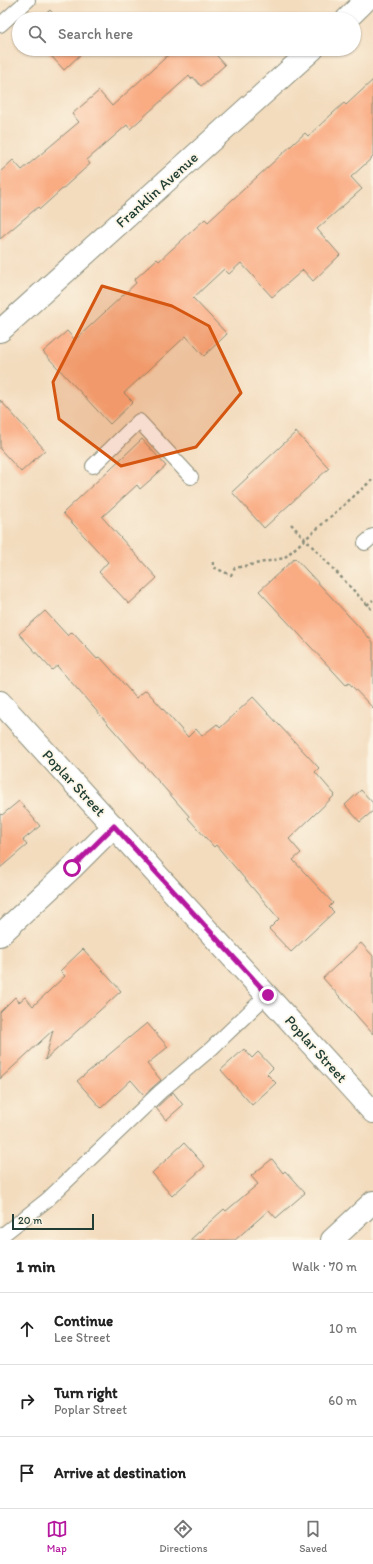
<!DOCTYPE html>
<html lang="en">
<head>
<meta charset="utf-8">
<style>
	:root { --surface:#fff; --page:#f2f2f2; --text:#222; --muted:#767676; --line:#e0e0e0; --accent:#b5179e }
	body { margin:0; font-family:Itim,sans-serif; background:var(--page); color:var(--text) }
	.scale { position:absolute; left:12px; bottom:10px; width:82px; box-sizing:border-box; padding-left:4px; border:2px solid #1f3d34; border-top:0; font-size:11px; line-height:14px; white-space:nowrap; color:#1f3d34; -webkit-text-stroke:3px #fcf5e5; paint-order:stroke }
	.stop { position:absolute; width:12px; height:12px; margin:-9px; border:3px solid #b5179e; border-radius:50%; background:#fff }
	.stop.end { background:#b5179e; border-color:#fff; box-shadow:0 1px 4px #0008 }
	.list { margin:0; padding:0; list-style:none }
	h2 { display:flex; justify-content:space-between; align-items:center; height:52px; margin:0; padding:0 16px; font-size:17px }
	h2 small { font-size:13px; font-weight:400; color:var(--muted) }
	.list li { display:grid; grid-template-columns:26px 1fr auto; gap:12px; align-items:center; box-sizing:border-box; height:72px; padding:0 16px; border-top:1px solid var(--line) }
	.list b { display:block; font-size:15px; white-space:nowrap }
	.list p { margin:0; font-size:13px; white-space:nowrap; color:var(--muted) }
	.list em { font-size:13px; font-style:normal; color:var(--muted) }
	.icon { flex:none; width:22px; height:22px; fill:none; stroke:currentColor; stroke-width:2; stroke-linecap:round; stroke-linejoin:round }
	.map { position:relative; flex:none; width:373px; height:1240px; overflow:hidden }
	.search { position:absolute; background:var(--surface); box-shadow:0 1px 3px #0004; left:12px; right:12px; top:12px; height:44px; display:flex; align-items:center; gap:10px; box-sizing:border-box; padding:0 14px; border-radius:22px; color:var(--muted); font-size:15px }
	.sheet { height:268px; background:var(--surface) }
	nav { display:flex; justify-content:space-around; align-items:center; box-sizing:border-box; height:56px; border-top:1px solid var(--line); background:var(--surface); font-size:11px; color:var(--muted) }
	nav a { display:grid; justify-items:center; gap:2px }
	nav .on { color:var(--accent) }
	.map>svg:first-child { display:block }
	.building { fill:#f9ab82 }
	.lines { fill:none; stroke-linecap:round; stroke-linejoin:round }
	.lane-casing { stroke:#898c79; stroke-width:16 }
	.street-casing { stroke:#898c79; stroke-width:24 }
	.path { stroke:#898c79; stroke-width:2.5; stroke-dasharray:3 3; stroke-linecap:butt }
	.lane { stroke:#fff; stroke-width:14 }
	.street { stroke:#fff; stroke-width:22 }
	.route { stroke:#b5179e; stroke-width:5 }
	.marked { fill:#d45610; fill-opacity:0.2; stroke:#d45610; stroke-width:3; stroke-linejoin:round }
	.labels { text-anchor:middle; stroke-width:3.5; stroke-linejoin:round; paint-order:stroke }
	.street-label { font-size:15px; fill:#1f3d34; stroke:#fcf5e5 }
</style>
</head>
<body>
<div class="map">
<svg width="373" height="1240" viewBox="0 0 373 1240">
	<rect width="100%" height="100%" fill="#fcf5e5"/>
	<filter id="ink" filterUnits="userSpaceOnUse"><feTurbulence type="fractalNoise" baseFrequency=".025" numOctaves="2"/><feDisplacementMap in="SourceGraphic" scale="8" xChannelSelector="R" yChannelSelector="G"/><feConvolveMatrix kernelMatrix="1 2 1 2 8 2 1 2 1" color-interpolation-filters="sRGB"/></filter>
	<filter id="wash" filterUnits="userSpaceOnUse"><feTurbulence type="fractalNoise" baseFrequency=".012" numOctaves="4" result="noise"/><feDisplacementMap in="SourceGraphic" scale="16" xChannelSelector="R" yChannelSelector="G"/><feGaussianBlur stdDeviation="0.9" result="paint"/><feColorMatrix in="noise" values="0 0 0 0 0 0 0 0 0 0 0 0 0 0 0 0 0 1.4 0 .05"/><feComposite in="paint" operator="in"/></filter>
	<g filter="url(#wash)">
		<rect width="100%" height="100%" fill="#f3dcbe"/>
		<g id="blocks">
			<!-- building -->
			<g class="building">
				<path d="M50,10L58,19H40Z"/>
				<path d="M45,49H78L82,53L64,70Z"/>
				<path d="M175,49H211L225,65L201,86L193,77L191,79L189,76L130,129L127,125L87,160L90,164L40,209L38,207L0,239V172L13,160L22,170L79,122L72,114L99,91L112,106Z"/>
				<path d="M373,80V157L351,177L362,189L317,229L340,255L313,281L303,270L272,297L241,263L229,274L224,269L193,298L227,334L204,356L186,336L124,393L133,402L110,424L43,352L67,331L75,340L136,283L134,280L157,259L159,261L205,219L208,222L305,133L308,136L344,103L346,105Z"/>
				<path d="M0,400L45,450L21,472L0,449Z"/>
				<path d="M296,432L329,468L264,528L232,492Z"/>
				<path d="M142,439L166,466L140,489L137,485L102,517L157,578L129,604L99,572L108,562L63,513Z"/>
				<path d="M295,558L373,642V708L349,683L346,685L259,591Z"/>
				<path d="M45,611L68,636L72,632L97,659L99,657L102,659L136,698L146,690L188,737L196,729L202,736L217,724L220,728L253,697L319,768L315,772L335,795L289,839L301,853L293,860L333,903L329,907L334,912L291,952L269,929L279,919L216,845L214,847L188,818L189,816L57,666L52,670L19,634Z"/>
				<path d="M361,790L373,803V811L360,822L345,805Z"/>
				<path d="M19,801L40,826L23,840L27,845L0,868V813L2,815Z"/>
				<path d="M361,943L373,956V1034L323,978Z"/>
				<path d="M83,949L121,991L45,1060L53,1030L0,1079V1012L15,997L19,1002L25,997L33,1006L65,976L60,971Z"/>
				<path d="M147,1023L168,1047L147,1064L161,1080L144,1095L131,1080L101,1108L77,1081Z"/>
				<path d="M244,1049L252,1058L258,1052L273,1068L267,1074L276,1083L252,1105L221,1070Z"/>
				<path d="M173,1092L183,1105L166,1120L156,1108Z"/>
				<path d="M184,1143L205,1166L172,1196L152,1173Z"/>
				<path d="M272,1159L283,1173L285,1171L305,1193L276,1218L269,1210L235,1240H190L224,1209L226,1211L258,1184L251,1176Z"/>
			</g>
		</g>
	</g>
	<g filter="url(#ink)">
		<use href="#blocks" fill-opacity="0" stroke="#898c79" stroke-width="1"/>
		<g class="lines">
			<defs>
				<g id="lane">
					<path d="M0,25L28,0"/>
					<path d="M93,466L139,421L191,477"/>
					<path d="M365,543L373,536"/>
					<path d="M0,1237L47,1200L160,1092L212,1048L267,995"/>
				</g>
				<g id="street">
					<path d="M347,19L366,0"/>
					<path d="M0,331L313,49"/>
					<path d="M0,702L373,1112"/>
					<path d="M0,935L72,868L114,826"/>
					<path d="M332,1240L373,1202"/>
				</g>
			</defs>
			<!-- lane casing -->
			<use href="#lane" class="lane-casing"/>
			<!-- street casing -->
			<use href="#street" class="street-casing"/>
			<!-- path -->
			<g class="path">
				<path d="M291,524L373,611"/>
				<path d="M213,562V567L231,575L235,568L284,558L372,480"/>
				<path d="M367,605L373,600"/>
			</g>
			<!-- lane -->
			<use href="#lane" class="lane"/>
			<!-- street -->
			<use href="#street" class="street"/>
		</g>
	</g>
	<g class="lines" filter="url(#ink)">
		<!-- route -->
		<path class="route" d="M72,868L114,826L268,995"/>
	</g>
	<!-- marked area -->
	<path class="marked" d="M102,286L172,306L209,326L241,393L196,447L121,466L59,419L53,382Z"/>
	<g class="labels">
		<!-- street labels -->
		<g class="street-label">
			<text transform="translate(157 190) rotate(-42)" y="5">Franklin Avenue</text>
			<text transform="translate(74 783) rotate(47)" y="5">Poplar Street</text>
			<text transform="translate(316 1049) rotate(48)" y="5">Poplar Street</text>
		</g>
	</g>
</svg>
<div class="scale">20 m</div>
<div class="stop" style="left:72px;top:868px"></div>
<div class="stop end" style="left:268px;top:995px"></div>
<div class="search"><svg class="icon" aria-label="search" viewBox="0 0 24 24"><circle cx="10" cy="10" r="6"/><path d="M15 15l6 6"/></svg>Search here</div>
</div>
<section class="sheet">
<h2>1 min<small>Walk · 70 m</small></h2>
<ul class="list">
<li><svg class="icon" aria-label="ahead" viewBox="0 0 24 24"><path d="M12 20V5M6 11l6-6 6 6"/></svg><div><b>Continue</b><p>Lee Street</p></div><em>10 m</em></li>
<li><svg class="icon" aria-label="right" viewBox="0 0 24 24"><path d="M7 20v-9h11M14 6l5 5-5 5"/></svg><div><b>Turn right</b><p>Poplar Street</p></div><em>60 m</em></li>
<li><svg class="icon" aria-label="arrive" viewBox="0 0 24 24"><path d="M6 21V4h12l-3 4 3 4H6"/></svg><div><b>Arrive at destination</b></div></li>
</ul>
</section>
<nav>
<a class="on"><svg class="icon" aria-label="map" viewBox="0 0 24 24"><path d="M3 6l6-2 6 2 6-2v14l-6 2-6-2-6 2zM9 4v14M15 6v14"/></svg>Map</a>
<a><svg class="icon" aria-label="directions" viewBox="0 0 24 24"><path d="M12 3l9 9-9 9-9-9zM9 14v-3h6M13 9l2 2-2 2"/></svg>Directions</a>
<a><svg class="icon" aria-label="saved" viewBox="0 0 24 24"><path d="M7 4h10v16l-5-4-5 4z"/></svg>Saved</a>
</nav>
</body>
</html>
